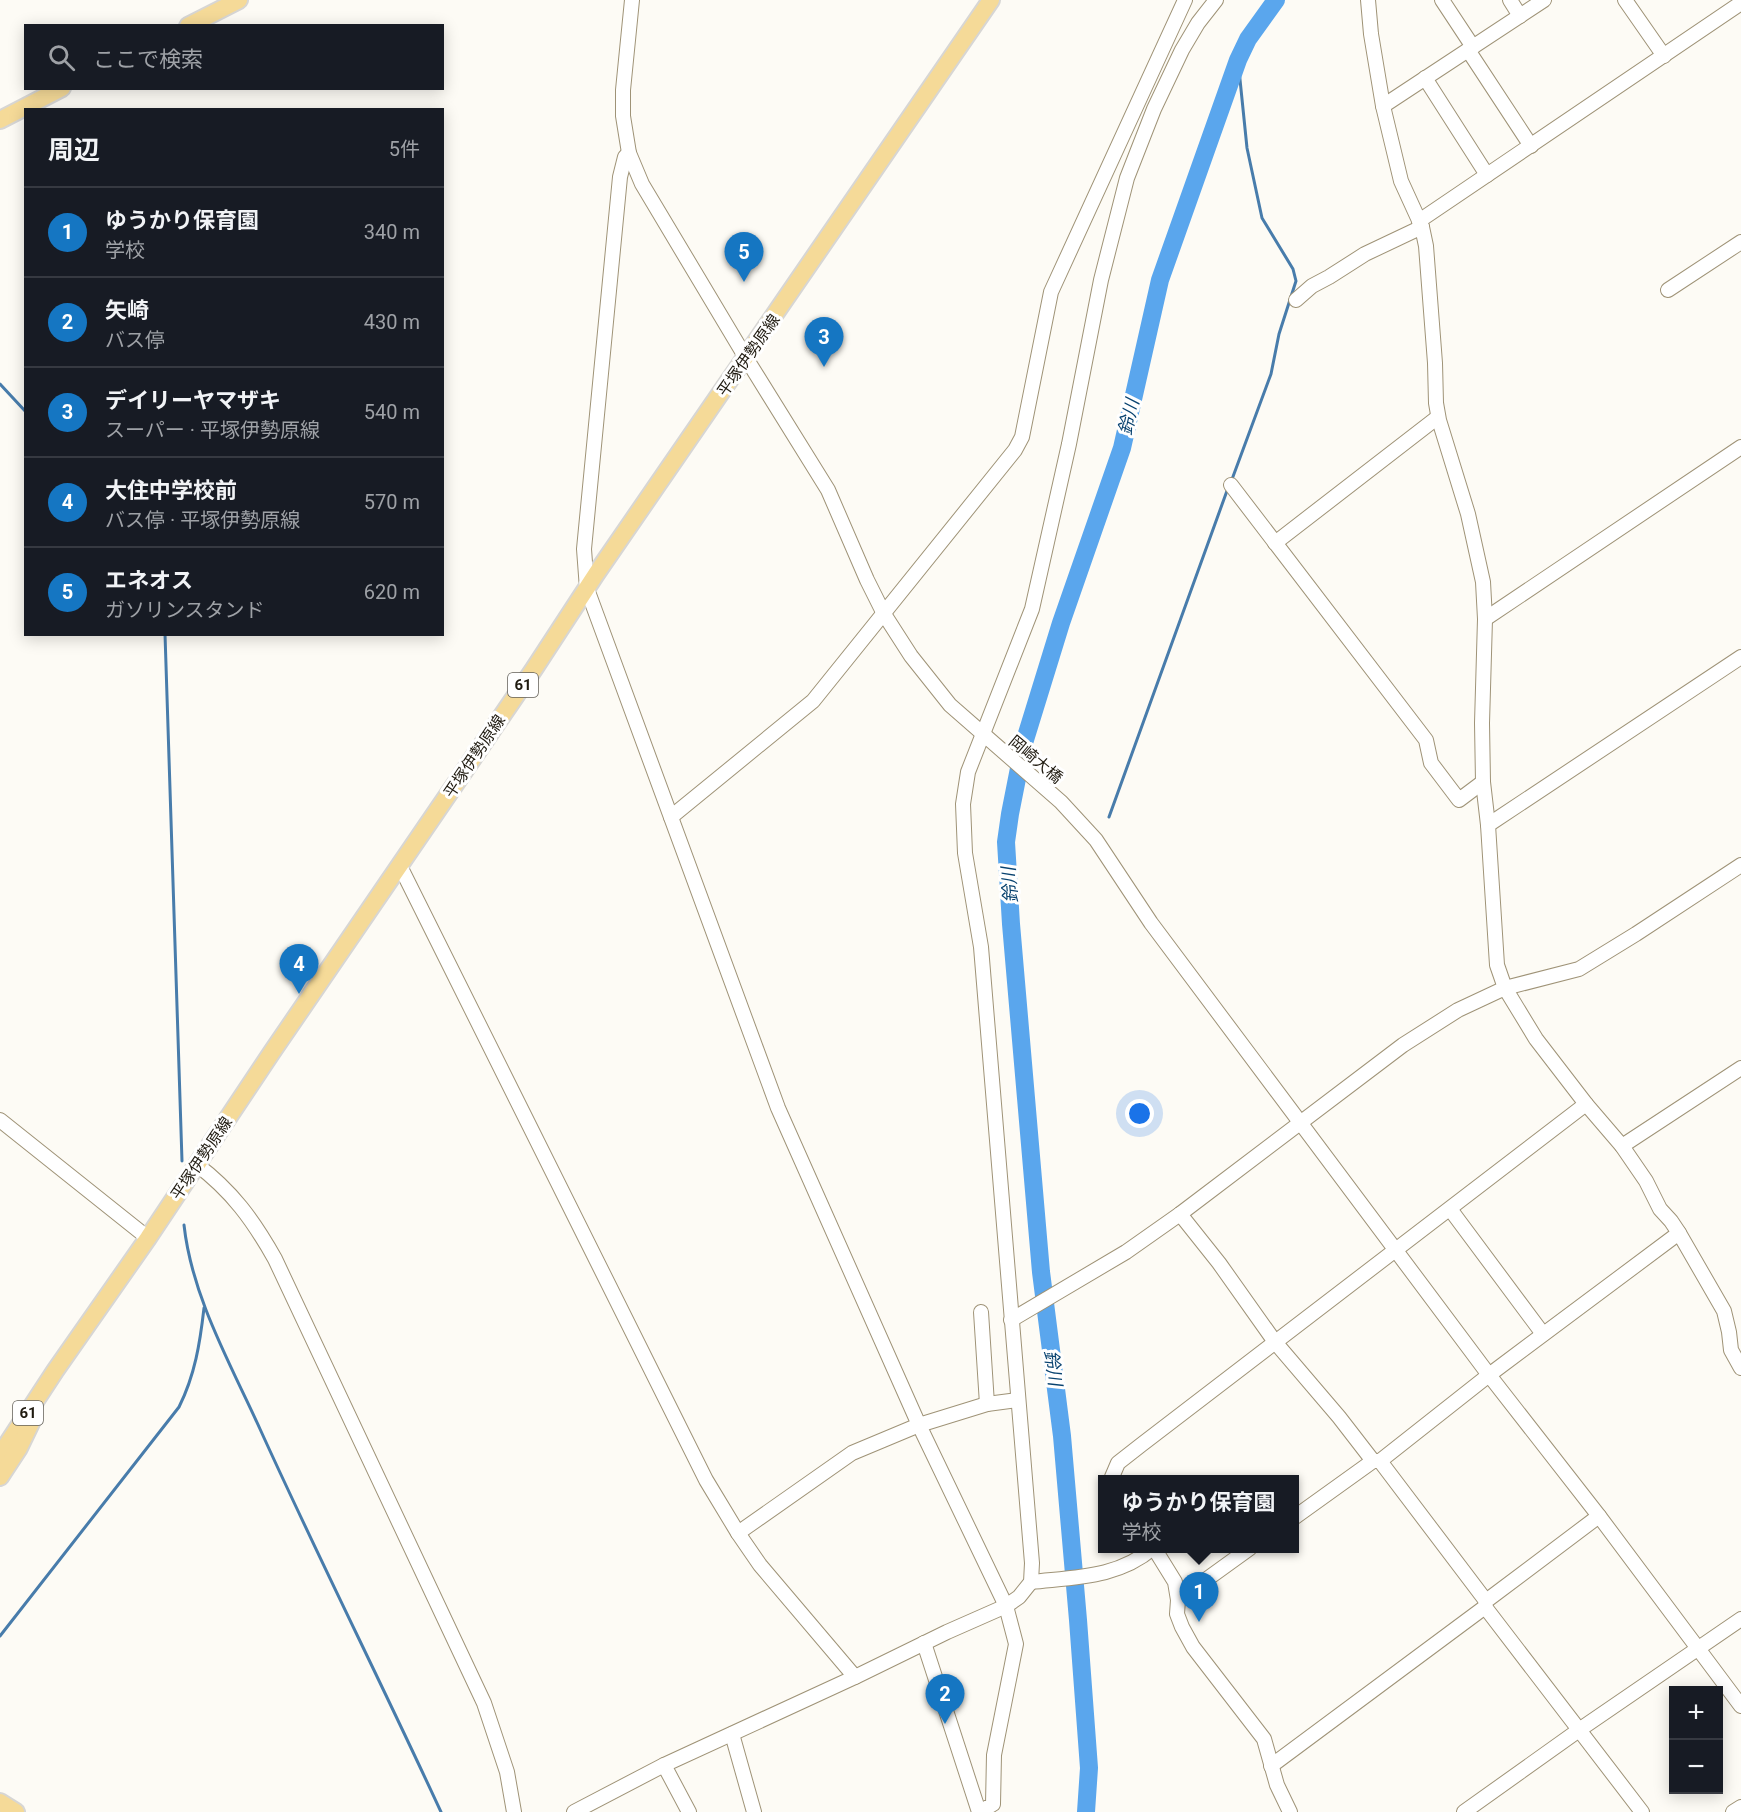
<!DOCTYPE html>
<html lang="ja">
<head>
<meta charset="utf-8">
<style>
	:root { --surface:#171b24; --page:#20242c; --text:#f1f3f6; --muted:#9ea1a6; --line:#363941; --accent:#1576c2 }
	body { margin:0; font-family:Roboto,"Noto Sans JP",sans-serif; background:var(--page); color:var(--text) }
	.controls { position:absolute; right:18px; bottom:18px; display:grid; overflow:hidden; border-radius:0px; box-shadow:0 3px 15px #0003 }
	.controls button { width:54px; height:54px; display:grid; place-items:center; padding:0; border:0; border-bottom:2px solid var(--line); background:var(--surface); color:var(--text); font:30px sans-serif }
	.you { position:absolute; left:1140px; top:1114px; width:21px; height:21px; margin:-15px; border:4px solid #fff; border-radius:50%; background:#1a73e8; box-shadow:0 0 0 9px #1a73e833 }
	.badge { display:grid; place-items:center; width:39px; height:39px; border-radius:50%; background:var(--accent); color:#fff; font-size:20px; font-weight:700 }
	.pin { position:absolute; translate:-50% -50px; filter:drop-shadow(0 2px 3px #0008) }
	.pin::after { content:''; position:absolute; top:32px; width:21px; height:18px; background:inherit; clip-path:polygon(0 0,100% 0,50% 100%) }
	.popup { position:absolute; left:1098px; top:1475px; width:201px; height:78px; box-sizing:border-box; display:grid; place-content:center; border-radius:0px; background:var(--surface); filter:drop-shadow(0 2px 4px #0005); font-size:20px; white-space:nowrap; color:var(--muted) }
	.popup b { font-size:22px; color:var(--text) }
	.popup::after { content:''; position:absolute; left:50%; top:100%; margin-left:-12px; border:12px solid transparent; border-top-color:var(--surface) }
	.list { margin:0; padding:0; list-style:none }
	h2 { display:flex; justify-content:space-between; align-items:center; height:78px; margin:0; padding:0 24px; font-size:26px }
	h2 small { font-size:20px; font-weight:400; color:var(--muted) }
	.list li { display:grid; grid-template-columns:39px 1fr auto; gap:18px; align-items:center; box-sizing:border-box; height:90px; padding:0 24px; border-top:2px solid var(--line) }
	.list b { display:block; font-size:22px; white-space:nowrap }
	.list p { margin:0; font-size:20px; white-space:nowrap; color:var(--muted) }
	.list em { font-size:20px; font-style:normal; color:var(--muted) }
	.icon { flex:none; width:33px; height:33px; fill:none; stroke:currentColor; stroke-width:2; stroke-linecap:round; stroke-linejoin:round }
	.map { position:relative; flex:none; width:1741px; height:1812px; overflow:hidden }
	.search { position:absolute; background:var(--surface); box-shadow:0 3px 15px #0003; left:24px; top:24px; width:420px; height:66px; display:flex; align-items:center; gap:15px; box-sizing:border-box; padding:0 21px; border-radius:0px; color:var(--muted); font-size:22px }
	.panel { position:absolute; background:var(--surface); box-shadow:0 3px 15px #0003; left:24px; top:108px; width:420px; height:528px; border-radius:0px }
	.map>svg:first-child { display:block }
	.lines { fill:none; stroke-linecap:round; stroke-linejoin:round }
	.stream { stroke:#487cab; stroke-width:3 }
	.river { stroke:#5aa6ed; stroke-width:18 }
	.minor-casing { stroke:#9f9377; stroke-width:16 }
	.major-casing { stroke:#d7d6d4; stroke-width:20 }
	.minor { stroke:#fff; stroke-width:14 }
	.major { stroke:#f5da98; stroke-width:16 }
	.labels { text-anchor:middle; stroke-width:6; stroke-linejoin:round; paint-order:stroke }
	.shield { fill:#fff; stroke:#625f58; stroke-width:1.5 }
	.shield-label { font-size:15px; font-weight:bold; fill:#1f1a10 }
	.street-label { font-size:16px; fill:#1f1a10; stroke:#fff }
	.water-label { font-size:18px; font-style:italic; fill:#094370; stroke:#fff }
</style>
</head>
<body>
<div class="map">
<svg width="1741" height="1812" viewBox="0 0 1741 1812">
	<rect width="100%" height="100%" fill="#fdfbf5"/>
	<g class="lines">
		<!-- stream -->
		<g class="stream">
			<path d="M0,384L26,412"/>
			<path d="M1231,482L1271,374L1279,334L1296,281L1293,269L1262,218L1247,148L1238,60"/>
			<path d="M165,634L182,1161"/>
			<path d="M1109,817L1228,488"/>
			<path d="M184,1225C192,1297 230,1363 260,1429C318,1557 382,1684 441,1812"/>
			<path d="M0,1636L179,1407C195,1375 200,1343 204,1308"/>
		</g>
		<!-- river -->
		<path class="river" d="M1086,1812L1089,1768L1078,1620L1062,1436L1041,1272L1011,924L1006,842L1010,814L1024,743L1061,623L1122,448L1160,280L1238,60L1248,39L1276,0"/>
		<defs>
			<g id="minor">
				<path d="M632,0L623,90V116L629,153L642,184L746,358L828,490L867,580L884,614L911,656L950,705L1061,802L1096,840L1151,923L1489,1375L1599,1516L1741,1706"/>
				<path d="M1442,0L1473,47"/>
				<path d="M1510,0L1520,16"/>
				<path d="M1625,0L1664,56"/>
				<path d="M1468,50L1531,146"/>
				<path d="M1425,78L1487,175"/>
				<path d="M1383,106L1544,0"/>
				<path d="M629,153L625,157L620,177L584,549L587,589L778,1108L919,1425L1006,1606L1016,1644L994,1755L993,1804L980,1812"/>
				<path d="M1419,221L1741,3"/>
				<path d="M1668,290L1741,242"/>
				<path d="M1296,300L1312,286L1329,277L1365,254L1422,227"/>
				<path d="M1231,485L1426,740L1431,763L1459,800L1483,782"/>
				<path d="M1275,543L1438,417"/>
				<path d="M1485,619L1741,447"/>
				<path d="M671,817L813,701L1015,450L1022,437L1051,292L1185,0"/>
				<path d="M1488,825L1741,657"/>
				<path d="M400,866L706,1480L738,1533L760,1565L855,1677"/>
				<path d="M0,1120L148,1238"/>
				<path d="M1622,1146L1741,1068"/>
				<path d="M196,1164C232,1191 253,1220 275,1259L484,1703L507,1772L514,1812"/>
				<path d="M1450,1209L1543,1334"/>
				<path d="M1180,1214L1219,1263L1275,1342L1339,1417L1373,1461L1295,1517"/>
				<path d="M1679,1233L1724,1311L1729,1332L1731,1350L1741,1368"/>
				<path d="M981,1312L987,1404"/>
				<path d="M1011,1320L1126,1252L1180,1214L1403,1045L1458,1010L1505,988L1579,969L1636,934L1741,865"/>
				<path d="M1373,1461H1380L1486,1601"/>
				<path d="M1380,1461L1489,1375L1679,1233L1671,1221L1660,1209L1646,1181L1622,1146L1586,1104"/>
				<path d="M1112,1480V1477L1118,1463L1141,1445L1586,1104L1536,1039L1505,988L1497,965L1488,825L1483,782L1482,723L1485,619L1483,582L1468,514L1439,420L1436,403L1435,363L1426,246L1422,227L1401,181L1383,106L1371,34L1368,0"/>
				<path d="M738,1533L852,1453L919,1425L987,1404L1018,1400"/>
				<path d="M1154,1548L1175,1582L1178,1600L1177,1614L1182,1627L1193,1647L1264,1739L1277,1785L1290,1812"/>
				<path d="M1031,1582C1075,1577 1118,1578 1153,1548"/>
				<path d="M1178,1600L1250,1548"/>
				<path d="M1485,1607L1642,1812"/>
				<path d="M924,1643L979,1812"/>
				<path d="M732,1734L754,1812"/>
				<path d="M664,1765L689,1812"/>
				<path d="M1271,1766L1485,1607L1486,1601L1599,1516"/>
				<path d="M574,1812L664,1765L855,1677L947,1632L1006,1606L1019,1597L1031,1582L1032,1563L981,947L965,853L963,804L968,772L1032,609L1069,444L1101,280L1127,178L1154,109L1182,50L1198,23L1216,0"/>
				<path d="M1464,1812L1579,1730L1741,1619"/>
				<path d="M1733,1812L1741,1807"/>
			</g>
			<g id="major">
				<path d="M188,26L239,0"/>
				<path d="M0,120L62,88"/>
				<path d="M0,1455L55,1371L148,1238L272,1052L534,669L596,574L991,0"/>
				<path d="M0,1477L19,1448L31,1423"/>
				<path d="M0,1802L16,1812"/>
			</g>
		</defs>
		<!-- minor casing -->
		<use href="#minor" class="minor-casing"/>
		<!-- major casing -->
		<use href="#major" class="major-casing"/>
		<!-- minor -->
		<use href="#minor" class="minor"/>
		<!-- major -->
		<use href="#major" class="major"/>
	</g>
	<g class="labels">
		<!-- shield labels -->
		<g class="shield">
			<rect x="508" y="673" width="30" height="24" rx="4.5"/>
			<rect x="13" y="1401" width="30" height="24" rx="4.5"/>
		</g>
		<g class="shield-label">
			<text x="523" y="690">61</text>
			<text x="28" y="1418">61</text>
		</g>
		<!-- street labels -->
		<g class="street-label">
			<text transform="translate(748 355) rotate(-55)" y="6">平塚伊勢原線</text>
			<text transform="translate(474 756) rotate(-56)" y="6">平塚伊勢原線</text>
			<text transform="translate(1036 759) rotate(40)" y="6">岡崎大橋</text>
			<text transform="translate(201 1158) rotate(-56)" y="6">平塚伊勢原線</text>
		</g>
		<!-- water labels -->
		<g class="water-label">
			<text transform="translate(1129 417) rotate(-77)" y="6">鈴川</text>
			<text transform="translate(1010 885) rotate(-95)" y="6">鈴川</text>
			<text transform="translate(1053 1368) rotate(82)" y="6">鈴川</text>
		</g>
	</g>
</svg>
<div class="controls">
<button>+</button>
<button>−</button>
</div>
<div class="you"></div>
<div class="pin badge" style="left:1199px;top:1622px">1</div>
<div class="popup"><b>ゆうかり保育園</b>学校</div>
<div class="pin badge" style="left:945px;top:1724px">2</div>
<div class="pin badge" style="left:824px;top:367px">3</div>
<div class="pin badge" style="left:299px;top:994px">4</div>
<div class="pin badge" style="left:744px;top:282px">5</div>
<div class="search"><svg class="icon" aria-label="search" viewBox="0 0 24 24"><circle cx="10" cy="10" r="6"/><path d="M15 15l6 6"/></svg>ここで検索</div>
<section class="panel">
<h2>周辺<small>5件</small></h2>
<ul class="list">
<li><span class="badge">1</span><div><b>ゆうかり保育園</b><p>学校</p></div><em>340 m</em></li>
<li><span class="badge">2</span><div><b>矢崎</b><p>バス停</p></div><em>430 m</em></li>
<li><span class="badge">3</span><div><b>デイリーヤマザキ</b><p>スーパー · 平塚伊勢原線</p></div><em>540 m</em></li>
<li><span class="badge">4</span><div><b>大住中学校前</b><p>バス停 · 平塚伊勢原線</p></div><em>570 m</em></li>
<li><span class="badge">5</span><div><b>エネオス</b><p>ガソリンスタンド</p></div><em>620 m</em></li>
</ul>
</section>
</div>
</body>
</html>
